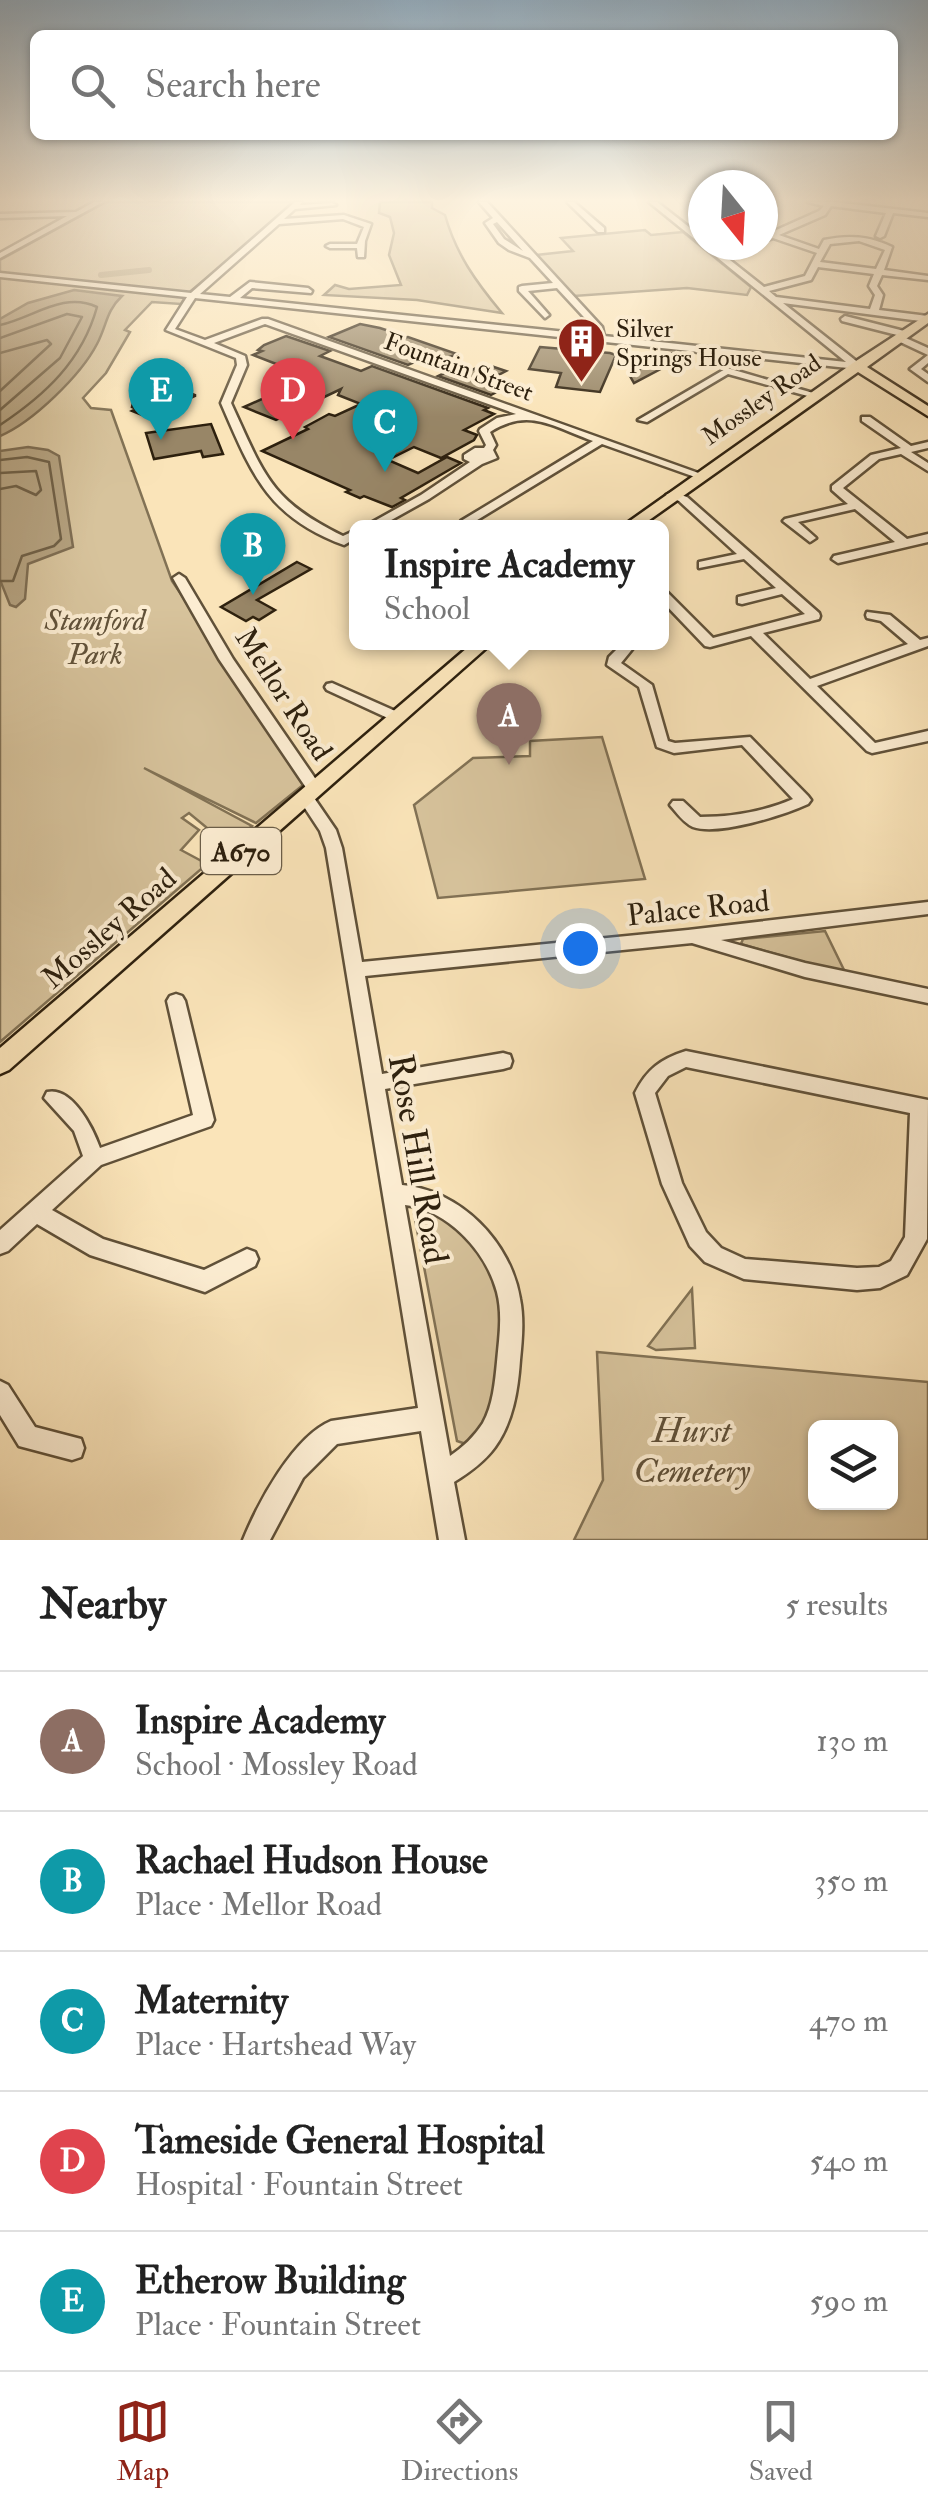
<!DOCTYPE html>
<html lang="en">
<head>
<meta charset="utf-8">
<style>
	:root { --surface:#fff; --page:#f2f2f2; --text:#222; --muted:#767676; --line:#e0e0e0; --accent:#8f2418 }
	body { margin:0; font-family:"IM FELL Double Pica",serif; background:var(--page); color:var(--text) }
	.controls { position:absolute; right:30px; bottom:30px; display:grid; overflow:hidden; border-radius:15px; box-shadow:0 2px 8px #0004 }
	.controls button { width:90px; height:90px; display:grid; place-items:center; padding:0; border:0; border-bottom:2px solid var(--line); background:var(--surface); color:var(--text); font:50px sans-serif }
	.compass { position:absolute; left:688px; top:170px; width:90px; height:90px; border-radius:50%; background:var(--surface); box-shadow:0 2px 8px #0004; rotate:162deg }
	.you { position:absolute; left:580px; top:948px; width:35px; height:35px; margin:-25px; border:8px solid #fff; border-radius:50%; background:#1a73e8; box-shadow:0 0 0 15px #1a73e833 }
	.badge { display:grid; place-items:center; width:65px; height:65px; border-radius:50%; background:var(--accent); color:#fff; font-size:32px; font-weight:700 }
	.pin { position:absolute; translate:-50% -82px; filter:drop-shadow(0 2px 5px #0008) }
	.pin::after { content:''; position:absolute; top:52px; width:35px; height:30px; background:inherit; clip-path:polygon(0 0,100% 0,50% 100%) }
	.popup { position:absolute; left:349px; top:520px; width:320px; height:130px; box-sizing:border-box; display:grid; place-content:center; border-radius:15px; background:var(--surface); filter:drop-shadow(0 2px 8px #0005); font-size:32px; white-space:nowrap; color:var(--muted) }
	.popup b { font-size:38px; color:var(--text) }
	.popup::after { content:''; position:absolute; left:50%; top:100%; margin-left:-20px; border:20px solid transparent; border-top-color:var(--surface) }
	.list { margin:0; padding:0; list-style:none }
	h2 { display:flex; justify-content:space-between; align-items:center; height:130px; margin:0; padding:0 40px; font-size:42px }
	h2 small { font-size:32px; font-weight:400; color:var(--muted) }
	.list li { display:grid; grid-template-columns:65px 1fr auto; gap:30px; align-items:center; box-sizing:border-box; height:140px; padding:0 40px; border-top:2px solid var(--line) }
	.list b { display:block; font-size:38px; white-space:nowrap }
	.list p { margin:0; font-size:32px; white-space:nowrap; color:var(--muted) }
	.list em { font-size:32px; font-style:normal; color:var(--muted) }
	.icon { flex:none; width:55px; height:55px; fill:none; stroke:currentColor; stroke-width:2; stroke-linecap:round; stroke-linejoin:round }
	.map { position:relative; flex:none; width:928px; height:1540px; overflow:hidden }
	.search { position:absolute; background:var(--surface); box-shadow:0 2px 8px #0004; left:30px; right:30px; top:30px; height:110px; display:flex; align-items:center; gap:25px; box-sizing:border-box; padding:0 35px; border-radius:15px; color:var(--muted); font-size:38px }
	.sheet { height:830px; background:var(--surface) }
	nav { display:flex; justify-content:space-around; align-items:center; box-sizing:border-box; height:140px; border-top:2px solid var(--line); background:var(--surface); font-size:28px; color:var(--muted) }
	nav a { display:grid; justify-items:center; gap:5px }
	nav .on { color:var(--accent) }
	.map>svg:first-child { display:block }
	.green { fill:#d7c39c; stroke:#827255; stroke-width:2.5; fill-rule:evenodd }
	.water { fill:#b4a17f; stroke:#7e6d52; stroke-width:2.5 }
	.lines { fill:none; stroke-linecap:round; stroke-linejoin:round }
	.shore { stroke:#706046; stroke-width:2.5 }
	.canal { stroke:#b4a17f; stroke-width:6 }
	.building { fill:#988667; stroke:#2d200e; stroke-width:2.5 }
	.minor-casing { stroke:#605139; stroke-width:5 }
	.major-casing { stroke:#2d200e; stroke-width:5 }
	.minor { fill:#fcedd2; fill-rule:evenodd }
	.major { fill:#fae4b9; fill-rule:evenodd }
	.labels { text-anchor:middle; stroke-width:8; stroke-linejoin:round; paint-order:stroke }
	.far-poi-label { font-size:25px; fill:#2d200e; stroke:#fcedd2; text-anchor:start }
	.far-street-label { font-size:25px; fill:#2d200e; stroke:#fcedd2 }
	.shield { fill:#fcedd2; stroke:#6b5e49; stroke-width:2.5 }
	.shield-label { font-size:28px; font-weight:bold; fill:#2d200e }
	.park-label { font-size:30px; font-style:italic; fill:#605139; stroke:#fcedd2 }
	.street-label { font-size:30px; fill:#2d200e; stroke:#fcedd2 }
	.near-street-label { font-size:35px; fill:#2d200e; stroke:#fcedd2 }
	.near-park-label { font-size:35px; font-style:italic; fill:#605139; stroke:#fcedd2 }
</style>
</head>
<body>
<div class="map">
<svg width="928" height="1540" viewBox="0 0 928 1540">
	<rect width="100%" height="100%" fill="#fae4b9"/>
	<filter id="stains"><feTurbulence type="fractalNoise" baseFrequency=".002" numOctaves="4"/><feColorMatrix values="0 0 0 0 .2 0 0 0 0 .09 0 0 0 0 .02 0 0 0 .5 -.17"/></filter>
	<radialGradient id="worn" r=".72"><stop offset=".6" stop-color="#630" stop-opacity="0"/><stop offset="1" stop-color="#630" stop-opacity=".3"/></radialGradient>
	<!-- green -->
	<g class="green">
		<path d="M106,202H292L279,219L187,294L181,304L152,302L125,330L130,332L106,373L83,398L91,408L111,410L172,581L308,781L256,823L144,768L252,826L229,846L189,813L182,818L199,830L181,850L207,864L0,1042V260Z"/>
		<path d="M380,202H432V208L445,215C456,254 476,282 502,313L417,300L324,295L335,285L349,289L401,285L389,255L394,233L390,217L379,213Z"/>
		<path d="M645,230L651,235L683,232L751,287L747,295L687,288L574,296L536,255L573,251L561,238Z"/>
		<path d="M602,737L645,879L438,898L414,805L473,758L530,756V741Z"/>
		<path d="M825,931L846,974L741,944L743,939Z"/>
		<path d="M424,1207C454,1211 488,1255 498,1283C508,1312 499,1413 479,1436C475,1440 470,1441 466,1444L457,1441L414,1214Z"/>
		<path d="M692,1289L695,1348L656,1350L648,1346Z"/>
		<path d="M597,1352L928,1382V1540H574L603,1480ZM816,1428H890V1502H816Z"/>
	</g>
	<!-- water -->
	<g class="water">
		<path d="M74,290L122,296C106,311 107,325 97,344C81,375 33,422 0,436V319L28,303Z"/>
		<path d="M28,447L48,450L59,456L73,547L28,564L25,599L16,607L10,605L0,580V451Z"/>
	</g>
	<g class="lines">
		<!-- shore -->
		<g class="shore">
			<path d="M0,325C33,318 63,291 97,307C82,361 45,395 0,425"/>
			<path d="M0,338L67,314L82,317L60,358L0,410"/>
			<path d="M0,353L47,340L51,344L0,391"/>
			<path d="M0,460L27,457L49,462L61,539L54,546L22,556L13,581H0"/>
			<path d="M0,473L36,471L41,490L36,495L16,486L0,489"/>
		</g>
		<!-- canal -->
		<path class="canal" d="M101,275L149,270"/>
	</g>
	<!-- building -->
	<g class="building">
		<path d="M360,324L380,328L398,334L399,338L408,337L457,354L442,360L428,356L408,365L329,337Z"/>
		<path d="M286,336L330,351L320,356L361,371L372,366L488,408L484,410L494,414L464,430L477,435L474,440L441,458L414,447L388,460L418,473L447,457L461,463L401,498L405,500L392,507L364,496L360,498L346,492L350,490L262,451L308,429L305,427L329,414L335,416L361,404L338,395L341,389L276,420L244,407L302,381L276,371L284,367L253,355L262,351L258,350L264,345Z"/>
		<path d="M540,347L610,353L616,355L600,392L556,387L561,373L529,369Z"/>
		<path d="M669,353L687,355L634,383L630,376L653,360L665,364Z"/>
		<path d="M485,364L506,371L489,380L508,386L491,395L438,376L457,367L470,371Z"/>
		<path d="M145,374L195,395V396L163,410L174,415L159,422L132,411L136,409L132,407L138,380H144Z"/>
		<path d="M211,424L223,454L203,457L201,451L154,459L146,433Z"/>
		<path d="M297,562L311,569L257,600L275,610L259,620L253,617L246,621L221,607Z"/>
	</g>
	<g class="lines">
		<defs>
			<g id="minor">
				<path d="M94,202H103L0,258V253L67,216L0,218V214L76,212Z"/>
				<path d="M295,202H302L300,205L332,203L336,205L295,209L284,219L344,215L371,224L365,241L364,257H358L357,248H330L326,246L330,244H357L364,227L343,219L279,224L200,294L230,297L250,282L308,288L312,291L311,293L252,288L240,298L595,335V329L557,288L528,291L549,315L545,318L519,291V287L522,286L553,283L530,258L509,250L499,243L485,223L493,218L479,202H487L602,327L604,336L846,362L649,202H657L703,238V245H711L764,287L805,276L817,253L773,238L763,241V236L819,211L824,206L808,202H834L928,213V217L893,213L884,236L880,238L876,236L886,213L831,206L825,215L779,235L819,249L824,240C848,235 869,236 892,247L884,270L928,276V280L882,275L877,286L883,295L879,310L928,316V322L783,303L860,364V368L857,369L195,298L175,329L205,340L262,319H268L704,475L695,477L602,444L469,525H461V521L593,441C553,427 529,407 490,432L496,445L493,450L497,458L482,464L429,499L377,528H362L421,495L470,462L464,459V455L475,448H484L486,445L479,431L480,429L497,418L516,414L265,324L214,343L245,356L247,365L231,403C264,474 269,500 343,536L356,530V538L344,545C267,517 251,472 221,403L237,365L236,358L166,330L187,297L0,277V273L191,293ZM497,222L523,251L504,239L493,224ZM859,241L885,250L876,269L820,262L830,244ZM818,267L874,274L869,286L875,295L870,309L776,297L769,291L811,280Z"/>
				<path d="M567,202H574L604,228V232H598Z"/>
				<path d="M845,316L908,332L910,334L905,337L842,321L841,319Z"/>
				<path d="M899,335L928,348V355L896,340L894,338Z"/>
				<path d="M928,355V363L921,369L928,374V382L910,369Z"/>
				<path d="M727,368L820,395L815,398L728,374L647,422L638,420Z"/>
				<path d="M862,417H870L911,446L928,442V448L911,452L928,463V471L901,454L879,459L843,488L907,539L928,534V542L838,563L832,559L834,556L895,542L855,509L798,522L816,538L810,542L783,521L785,519L848,504L832,490V486L871,455L901,448L862,421Z"/>
				<path d="M672,492L687,497L819,613L820,616L819,619L763,633L810,679L908,644L881,621L867,618L866,615L867,612L890,615L920,640L928,638V646L817,686L875,743L928,731V741L872,753L867,751L751,636L710,647L705,646L662,601V590L666,591L713,638L805,614L782,594L742,604L738,603V597L776,588L744,559L699,568V562L737,554L679,501L666,495Z"/>
				<path d="M179,574L185,578L233,659L319,784L322,788L319,792H309L219,659L173,578Z"/>
				<path d="M624,642H638L621,663L652,685L668,741L675,743L750,737L808,796L811,800L808,804C784,815 719,836 693,827C684,823 676,812 670,805L673,801H683L700,817C732,817 763,812 793,799L742,745L674,753L657,747L639,687L607,665L609,657Z"/>
				<path d="M332,683L402,714L404,717L402,720H392L327,690L325,687L327,684Z"/>
				<path d="M305,791L310,792L336,830L342,848L362,962L688,930L928,902V914L721,940L805,963L928,989V1003L805,977L692,943L365,976L382,1074L503,1053L510,1055L512,1061L510,1067L503,1069L385,1089L402,1185C460,1190 511,1242 520,1299C524,1319 522,1340 520,1360C518,1390 513,1422 495,1447C484,1462 470,1472 454,1482L465,1540H439L421,1431L337,1444L303,1478L270,1540H243C258,1503 293,1437 331,1421L418,1408L326,848L320,831L297,796ZM405,1205C448,1210 486,1251 497,1292C503,1315 499,1339 497,1362C495,1382 493,1405 483,1423C474,1437 463,1447 450,1456Z"/>
				<path d="M176,994L182,996L185,1001L214,1120L211,1126L101,1165L52,1210L103,1239L204,1270L247,1249L255,1252L258,1259L255,1266L205,1292L90,1255L37,1224L8,1251L0,1254V1230L83,1156L74,1131L44,1098L47,1092C72,1086 93,1128 100,1148L193,1115L167,1001L170,996Z"/>
				<path d="M686,1051L928,1100L927,1239L907,1275L880,1288L857,1290L744,1279L705,1262L690,1246L662,1184L635,1093C647,1069 661,1059 686,1051ZM686,1067L910,1113L905,1237L891,1261L879,1267L857,1268L745,1259L721,1248L706,1232L682,1183L655,1093L668,1076Z"/>
				<path d="M0,1381L8,1385L35,1427L81,1439L84,1448L81,1457L72,1460L19,1446L0,1415Z"/>
			</g>
			<g id="major">
				<path d="M928,314V323L867,367L928,406V416L858,372L638,528H620L853,363Z"/>
				<path d="M474,642H493L9,1070L0,1074V1048Z"/>
			</g>
		</defs>
		<!-- minor casing -->
		<use href="#minor" class="minor-casing"/>
		<!-- major casing -->
		<use href="#major" class="major-casing"/>
		<!-- minor -->
		<use href="#minor" class="minor"/>
		<!-- major -->
		<use href="#major" class="major"/>
	</g>
	<!-- sky -->
	<linearGradient id="sky" x2="0" y2="1"><stop stop-color="#93acbe"/><stop offset="0.48" stop-color="#fdf3e0"/><stop offset="1" stop-color="#fdf3e0" stop-opacity="0"/></linearGradient>
	<rect width="928" height="417" fill="url(#sky)"/>
	<!-- icons -->
	<defs>
		<symbol id="building-pin" viewBox="-11 -11 22 30"><path d="M0 17L-7.5 6A9.5 9.5 0 1 1 7.5 6Z" fill="#8f2418" stroke="#fcedd2"/><path d="M-4-6H4V6H1V3H-1V6H-4ZM-2.5-4.3h1.7v1.8h-1.7ZM.8-4.3h1.7v1.8H.8ZM-2.5-1h1.7V.8h-1.7ZM.8-1h1.7V.8H.8Z" fill="#fff"/></symbol>
	</defs>
	<g fill-rule="evenodd">
		<use href="#building-pin" x="554" y="314" width="55" height="75"/>
	</g>
	<g class="labels">
		<!-- far-poi labels -->
		<g class="far-poi-label">
			<text x="616" y="337">Silver<tspan x="616" dy="29">Springs House</tspan></text>
		</g>
		<!-- far-street labels -->
		<g class="far-street-label">
			<text transform="translate(459 366) rotate(20)" y="9">Fountain Street</text>
			<text transform="translate(761 399) rotate(-35)" y="9">Mossley Road</text>
		</g>
		<!-- shield labels -->
		<rect class="shield" x="201" y="828" width="80" height="46" rx="8"/>
		<g class="shield-label">
			<text x="241" y="861">A670</text>
		</g>
		<!-- park labels -->
		<g class="park-label">
			<text x="95" y="630">Stamford<tspan x="95" dy="34">Park</tspan></text>
		</g>
		<!-- street labels -->
		<g class="street-label">
			<text transform="translate(284 694) rotate(57)" y="10">Mellor Road</text>
			<text transform="translate(698 908) rotate(-6)" y="10">Palace Road</text>
			<text transform="translate(109 928) rotate(-41)" y="10">Mossley Road</text>
		</g>
		<!-- near-street labels -->
		<g class="near-street-label">
			<text transform="translate(419 1159) rotate(80)" y="12">Rose Hill Road</text>
		</g>
		<!-- near-park labels -->
		<g class="near-park-label">
			<text x="692" y="1442">Hurst<tspan x="692" dy="40">Cemetery</tspan></text>
		</g>
	</g>
	<rect width="100%" height="100%" filter="url(#stains)"/>
	<rect width="100%" height="100%" fill="url(#worn)"/>
</svg>
<div class="controls">
<button><svg class="icon" aria-label="layers" viewBox="0 0 24 24"><path d="M12 4l9 5-9 5-9-5zM3 14l9 5 9-5"/></svg></button>
</div>
<svg class="compass" viewBox="-18 -18 36 36"><path d="M0-13l5 13h-10z" fill="#e53935"/><path d="M0 13l5-13h-10z" fill="#767676"/></svg>
<div class="you"></div>
<div class="pin badge" style="left:509px;top:765px;background:#8d6e63">A</div>
<div class="popup"><b>Inspire Academy</b>School</div>
<div class="pin badge" style="left:253px;top:595px;background:#0f9aa8">B</div>
<div class="pin badge" style="left:385px;top:472px;background:#0f9aa8">C</div>
<div class="pin badge" style="left:293px;top:440px;background:#e0444e">D</div>
<div class="pin badge" style="left:161px;top:440px;background:#0f9aa8">E</div>
<div class="search"><svg class="icon" aria-label="search" viewBox="0 0 24 24"><circle cx="10" cy="10" r="6"/><path d="M15 15l6 6"/></svg>Search here</div>
</div>
<section class="sheet">
<h2>Nearby<small>5 results</small></h2>
<ul class="list">
<li><span class="badge" style="background:#8d6e63">A</span><div><b>Inspire Academy</b><p>School · Mossley Road</p></div><em>130 m</em></li>
<li><span class="badge" style="background:#0f9aa8">B</span><div><b>Rachael Hudson House</b><p>Place · Mellor Road</p></div><em>350 m</em></li>
<li><span class="badge" style="background:#0f9aa8">C</span><div><b>Maternity</b><p>Place · Hartshead Way</p></div><em>470 m</em></li>
<li><span class="badge" style="background:#e0444e">D</span><div><b>Tameside General Hospital</b><p>Hospital · Fountain Street</p></div><em>540 m</em></li>
<li><span class="badge" style="background:#0f9aa8">E</span><div><b>Etherow Building</b><p>Place · Fountain Street</p></div><em>590 m</em></li>
</ul>
</section>
<nav>
<a class="on"><svg class="icon" aria-label="map" viewBox="0 0 24 24"><path d="M3 6l6-2 6 2 6-2v14l-6 2-6-2-6 2zM9 4v14M15 6v14"/></svg>Map</a>
<a><svg class="icon" aria-label="directions" viewBox="0 0 24 24"><path d="M12 3l9 9-9 9-9-9zM9 14v-3h6M13 9l2 2-2 2"/></svg>Directions</a>
<a><svg class="icon" aria-label="saved" viewBox="0 0 24 24"><path d="M7 4h10v16l-5-4-5 4z"/></svg>Saved</a>
</nav>
</body>
</html>
